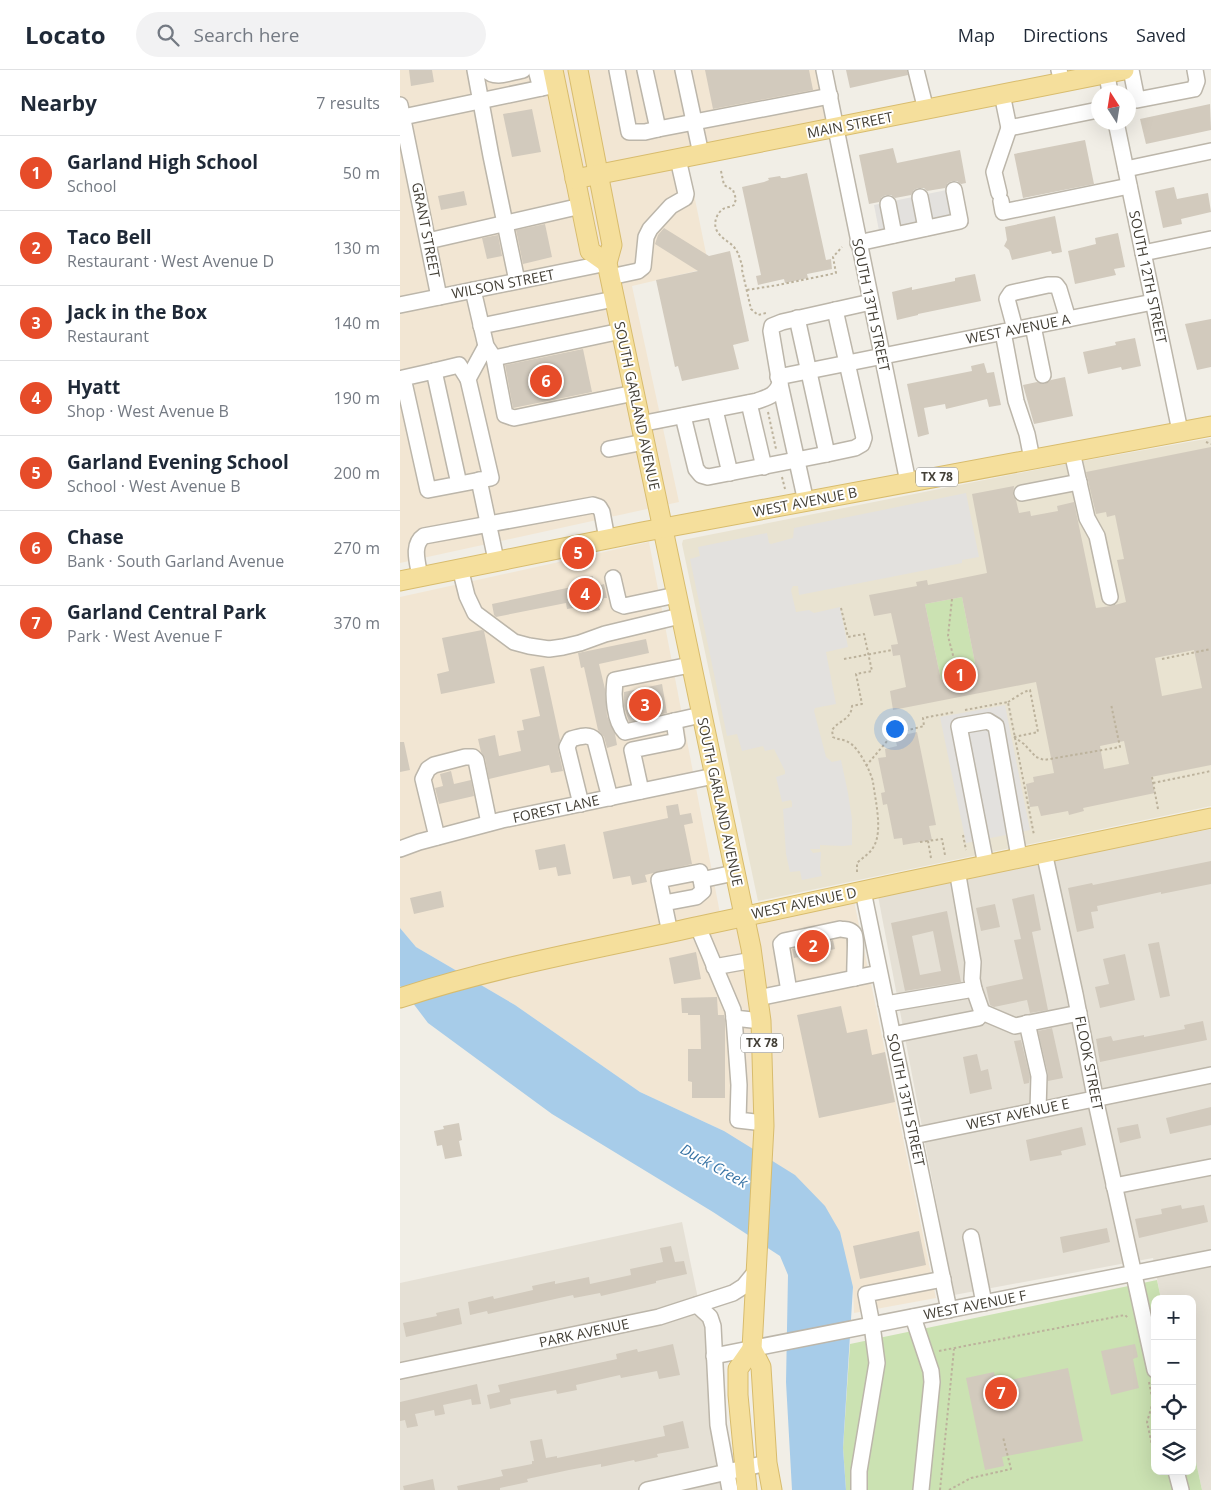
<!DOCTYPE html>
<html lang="en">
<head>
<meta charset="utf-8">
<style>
	:root { --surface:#fff; --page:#f2f2f3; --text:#1f2937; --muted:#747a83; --line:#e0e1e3; --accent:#e64c29 }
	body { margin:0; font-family:"Open Sans",sans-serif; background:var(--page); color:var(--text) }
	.controls { position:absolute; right:15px; bottom:15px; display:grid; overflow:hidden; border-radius:10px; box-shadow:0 5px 20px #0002 }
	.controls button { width:45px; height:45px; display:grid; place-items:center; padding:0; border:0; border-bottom:1px solid var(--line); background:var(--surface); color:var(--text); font:25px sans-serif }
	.compass { position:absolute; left:691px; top:15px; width:45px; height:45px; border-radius:50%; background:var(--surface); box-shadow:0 5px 20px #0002; rotate:348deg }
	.you { position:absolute; left:494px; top:658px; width:18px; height:18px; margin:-12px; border:4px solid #fff; border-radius:50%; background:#1a73e8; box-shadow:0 0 0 8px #1a73e833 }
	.badge { display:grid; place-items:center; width:32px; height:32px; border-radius:50%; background:var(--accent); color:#fff; font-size:16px; font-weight:700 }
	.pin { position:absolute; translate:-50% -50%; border:2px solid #fff; box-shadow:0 1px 5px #0006 }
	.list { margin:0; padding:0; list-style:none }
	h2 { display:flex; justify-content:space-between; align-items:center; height:65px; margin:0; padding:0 20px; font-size:21px }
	h2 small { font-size:16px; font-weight:400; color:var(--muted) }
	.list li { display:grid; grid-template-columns:32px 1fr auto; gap:15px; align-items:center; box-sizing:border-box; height:75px; padding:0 20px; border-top:1px solid var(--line) }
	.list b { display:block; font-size:19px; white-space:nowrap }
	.list p { margin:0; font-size:16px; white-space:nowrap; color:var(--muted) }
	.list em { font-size:16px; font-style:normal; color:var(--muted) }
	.icon { flex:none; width:28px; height:28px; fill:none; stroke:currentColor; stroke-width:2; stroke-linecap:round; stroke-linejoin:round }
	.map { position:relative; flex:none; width:811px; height:1420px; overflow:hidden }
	header { display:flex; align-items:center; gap:30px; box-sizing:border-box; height:70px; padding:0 25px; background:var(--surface); border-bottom:1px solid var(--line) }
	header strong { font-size:24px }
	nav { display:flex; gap:28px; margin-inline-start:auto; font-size:18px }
	.search { width:350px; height:45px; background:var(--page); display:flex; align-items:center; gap:12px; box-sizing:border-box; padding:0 18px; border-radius:28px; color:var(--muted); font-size:19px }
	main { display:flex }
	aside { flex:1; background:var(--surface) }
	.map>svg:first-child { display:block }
	.residential { fill:#e5e0d5 }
	.commercial { fill:#f2e6d3 }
	.education { fill:#e9e3d1 }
	.green { fill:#cbe2b2 }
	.parking { fill:#e3e1de }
	.water { fill:#a7cce9 }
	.building { fill:#d2cabd; fill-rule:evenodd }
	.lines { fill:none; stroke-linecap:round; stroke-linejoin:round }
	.minor-casing { stroke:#bcb6aa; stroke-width:18 }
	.major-casing { stroke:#d8bc6d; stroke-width:21 }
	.path { stroke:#bcb29c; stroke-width:2; stroke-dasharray:2.5 2.5; stroke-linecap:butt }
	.minor { stroke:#fff; stroke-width:15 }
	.major { stroke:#f5df9c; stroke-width:19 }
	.labels { text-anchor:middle; stroke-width:4; stroke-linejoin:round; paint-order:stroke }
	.shield { fill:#fff; stroke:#7b7972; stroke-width:1 }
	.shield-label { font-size:12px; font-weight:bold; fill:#433f36 }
	.street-label { font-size:14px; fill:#433f36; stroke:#fff }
	.water-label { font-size:15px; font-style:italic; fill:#3974a5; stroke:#fff }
</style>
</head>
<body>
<header>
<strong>Locato</strong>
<div class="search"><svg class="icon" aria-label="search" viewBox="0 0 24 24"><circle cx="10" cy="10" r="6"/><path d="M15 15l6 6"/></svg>Search here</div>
<nav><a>Map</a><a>Directions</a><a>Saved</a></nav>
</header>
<main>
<aside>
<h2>Nearby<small>7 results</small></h2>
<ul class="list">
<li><span class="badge">1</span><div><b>Garland High School</b><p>School</p></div><em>50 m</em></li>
<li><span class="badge">2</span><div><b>Taco Bell</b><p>Restaurant · West Avenue D</p></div><em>130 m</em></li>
<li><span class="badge">3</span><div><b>Jack in the Box</b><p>Restaurant</p></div><em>140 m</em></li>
<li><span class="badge">4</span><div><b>Hyatt</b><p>Shop · West Avenue B</p></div><em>190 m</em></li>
<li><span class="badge">5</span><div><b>Garland Evening School</b><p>School · West Avenue B</p></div><em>200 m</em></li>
<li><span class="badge">6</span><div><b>Chase</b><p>Bank · South Garland Avenue</p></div><em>270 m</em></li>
<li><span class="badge">7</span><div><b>Garland Central Park</b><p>Park · West Avenue F</p></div><em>370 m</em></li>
</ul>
</aside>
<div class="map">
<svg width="811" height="1420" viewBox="0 0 811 1420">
	<rect width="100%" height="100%" fill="#f1eee6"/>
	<!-- residential -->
	<g class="residential">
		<path d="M811,759V1420H802L792,1372V1229H761L753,1188L554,1225L478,826Z"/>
		<path d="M282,1152L338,1420H0V1213Z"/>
	</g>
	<!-- commercial -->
	<g class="commercial">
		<path d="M0,0H419L430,50L285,80L309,198L232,216L279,432L0,493Z"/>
		<path d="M249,472L323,859L454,831L536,1228L454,1243L453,1217L324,1061L240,1022L115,935L16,877L0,858V527Z"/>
	</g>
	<!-- education -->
	<path class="education" d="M811,368V736L358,831L282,474L283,470L660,395Z"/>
	<!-- green -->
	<g class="green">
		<path d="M562,527L577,603L541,610L525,534Z"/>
		<path d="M757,1210L761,1229H755V1401H792V1373L802,1420H446L443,1378L450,1274Z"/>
	</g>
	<!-- parking -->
	<g class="parking">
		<path d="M561,117L569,154L481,171L474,135Z"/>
		<path d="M566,423L579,487L562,490V493L399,525L398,516H393L391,520L396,542L409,540L414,543L440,537L448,577L426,582L436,634L415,638L414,641L426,687L432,692L441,690L448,723L452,749V775L443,776L420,775V779H410L413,783L421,782L420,798L422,806L402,810L400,801L390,802L386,784L383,739L392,737V733L391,730L382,732L376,707L385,704V701L374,679L365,681L363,676L342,681L337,664L327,666L290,489L300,486L298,477L367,463L369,473L371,474L393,468L394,458Z"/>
		<path d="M605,635L630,760L566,773L540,647Z"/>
	</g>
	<!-- water -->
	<path class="water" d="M0,858L16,877L115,935L240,1022L324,1061L395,1105L425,1136L440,1162L453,1217L443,1378L446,1420H392L386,1312L388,1205L380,1186L313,1142L152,1044L28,953L0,916Z"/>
	<!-- building -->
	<g class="building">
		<path d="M9,0H32L34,12L11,16Z"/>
		<path d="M305,0H409L413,20L313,39Z"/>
		<path d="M446,0H507L508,5L450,18Z"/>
		<path d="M810,34L811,60L746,74L740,49Z"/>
		<path d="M132,39L141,82L112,87L103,44Z"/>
		<path d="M685,70L694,114L623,128L614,84Z"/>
		<path d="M493,78L497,93L560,80L566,113L561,114L557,111H552L548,113L545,118L527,121L524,118H518L514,120L511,125L495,128L491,125H486L482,127L479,132L469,134L459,85Z"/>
		<path d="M407,103L426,190L431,189L432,199L407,204L408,208L385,213L384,209L358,215L356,206L361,205L342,117L364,112L369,110L368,108L380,106L381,108H385Z"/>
		<path d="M774,117L777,129L808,123L811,142L781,149L782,154L763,158L755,121Z"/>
		<path d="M64,121L67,135L41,140L38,126Z"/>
		<path d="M655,146L662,182L652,184L651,181L612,190L609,180L604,176L607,170L605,157Z"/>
		<path d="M145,154L152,187L123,194L116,160Z"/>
		<path d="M264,158L309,186L330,181L349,271L333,275L339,299L282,311L278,296L275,297L256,210L298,201L255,174L258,165Z"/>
		<path d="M718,163L725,197L714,199L716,205L675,214L668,181L696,174L695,168Z"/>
		<path d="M98,165L102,186L87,189L82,168Z"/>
		<path d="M575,204L581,231L518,244V245L497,250L492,222L512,217V220L555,211V208Z"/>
		<path d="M811,249V297L797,300L785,254Z"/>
		<path d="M735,268L741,296L722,300L721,297L688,304L683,282L716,275L715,272Z"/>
		<path d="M183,279L192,322L113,338L105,295Z"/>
		<path d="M584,293L587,303L594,302L601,335L589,337L587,329L546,339L545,334L524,338L529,364L518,367L507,314L572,301L571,296Z"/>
		<path d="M665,307L673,346L634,354L623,315L637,312L644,314L651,310Z"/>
		<path d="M811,377V695L751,707L755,723L683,738L684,741L669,745L668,741L641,746L638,736L630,737L626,714L634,712L633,707L654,703L636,612L493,640L490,621L506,617L500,585L493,586L491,575L498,574L491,543L474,546L469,525L517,516L516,512L527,510L528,515L587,503L572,424L614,416L613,425L616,430L619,443L630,441L631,446L658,441L657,436L674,432L696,538L711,536L726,532L717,490L724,489L715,445L707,447L706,442L696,444L686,402ZM562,527L577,603L541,610L525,534ZM794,580L802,618L762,626L755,588ZM724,671L729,694L704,699L700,676Z"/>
		<path d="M193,506V509L201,515L204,514L207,528H204L199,537L200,540L187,543L186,536L167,539L166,533L96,547L94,545L92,534L181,515L180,509Z"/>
		<path d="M82,560L84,561L95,613L41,624L37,604L49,601L42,568Z"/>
		<path d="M246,569L249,583L199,594L205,619L207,646L215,664L217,675L207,678L204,667L198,660L184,597L181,598L178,583Z"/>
		<path d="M144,596L160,670L158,679L163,701L151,703L149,695L89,709L85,688L81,682L78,669L95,665L99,686L121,681L117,661L124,660L122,650L140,646L130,599Z"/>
		<path d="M262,614L267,643L229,652L224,636V622Z"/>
		<path d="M517,662L536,755L529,756L532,770L503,775L502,768L494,769L487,734L483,735L481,723L485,722L478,688L486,687L485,679L497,676L495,667Z"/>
		<path d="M0,672H4L10,700L0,702Z"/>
		<path d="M51,701L54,714L71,710L74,726L39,734L35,718L43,716L40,704Z"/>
		<path d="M278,734L280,745L291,743L293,753L284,755L292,794L245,805L247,812L232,815L230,806L213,809L203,762L268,748L266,736Z"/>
		<path d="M165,774L171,804L158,806L156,797L139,800L135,780Z"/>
		<path d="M811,791V814L761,824V822L697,836L698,841L691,842L694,858L677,862L668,818L692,813L693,815Z"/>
		<path d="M41,821L44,837L14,844L10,828Z"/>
		<path d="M634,824L641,860L632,862L648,940L630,943L627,930L594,937L590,935L586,917L623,909L614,870L621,869L612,829Z"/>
		<path d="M595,834L600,857L581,861L576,838Z"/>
		<path d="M547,841L561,912L505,921L491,853ZM533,861L541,901L520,905L512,866Z"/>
		<path d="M433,870L435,879L394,888L392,879Z"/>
		<path d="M759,872L770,926L760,928L748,874Z"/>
		<path d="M296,882L301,909L274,914L269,888Z"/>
		<path d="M725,884L735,930L700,938L695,917L709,914L703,889Z"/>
		<path d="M317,927L318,945H324L325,949V1028H292V1012L288,1011V979H301L300,945H288V943H282L281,928Z"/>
		<path d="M441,936L447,963L467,959L472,985L485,982L495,1032L419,1048L397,945Z"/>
		<path d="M803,951L807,970L700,992L696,969L711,966L713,971L744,965V967L785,959L784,955Z"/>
		<path d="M652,958L663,1008L648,1011V1004L638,961Z"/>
		<path d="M621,970L630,1007L629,1013L624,1014L614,971Z"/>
		<path d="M577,984L581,1001L588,999L592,1019L570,1024L563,987Z"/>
		<path d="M811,1037V1055L770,1064L766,1048Z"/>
		<path d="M59,1053L62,1070L59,1071L62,1086L45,1089L42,1075L37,1076L34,1061L44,1059L43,1056Z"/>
		<path d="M738,1054L741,1068L720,1073L717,1058Z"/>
		<path d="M682,1057L686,1075L661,1081L662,1085L630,1091L626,1070Z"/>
		<path d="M781,1135L782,1139L804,1135L808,1152L739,1168L735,1149L762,1144L761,1139Z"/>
		<path d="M707,1158L710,1172L663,1183L660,1167Z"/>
		<path d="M519,1161L526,1195L460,1209L453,1176Z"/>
		<path d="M271,1176L275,1192L284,1191L287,1204L256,1211V1213L201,1226L200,1223L174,1228L173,1225L88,1244L87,1241L70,1245L68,1232L93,1226L94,1229L133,1220L132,1216L155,1211V1214L189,1207L190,1214L231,1205L230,1199L263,1192L260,1178Z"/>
		<path d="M59,1238L62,1254L6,1267L3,1253L37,1246L36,1243Z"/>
		<path d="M273,1274L280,1305L259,1309L257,1301L221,1308L220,1305L176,1315L177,1320L157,1324L156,1320L110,1329L111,1334L90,1339L87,1325L100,1322L98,1315L217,1289L216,1284L237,1279L238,1282Z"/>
		<path d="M735,1274L738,1287L733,1289L739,1318L711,1325L701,1281Z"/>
		<path d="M668,1298L683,1371L602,1387L604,1396L585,1400L566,1308L594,1302L596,1313Z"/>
		<path d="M77,1314L81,1334L72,1335L71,1329L43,1335L45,1344L35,1346L34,1340L15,1344L18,1356L7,1358L5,1350L0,1351V1332Z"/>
		<path d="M283,1351L289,1378L257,1384L258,1387L235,1392L234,1390L201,1397V1394L169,1400L127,1409L128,1412L100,1418V1420H58L57,1416L103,1406L101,1400L132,1394V1391H134L130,1371L142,1369L146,1388L157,1386V1388L265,1366L263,1356Z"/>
		<path d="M33,1409L35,1420H4L3,1416Z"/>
	</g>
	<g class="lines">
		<defs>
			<g id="minor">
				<path d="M75,0L91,86L117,211"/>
				<path d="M86,0C95,10 111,2 123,0"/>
				<path d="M136,0L141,18"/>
				<path d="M217,0L229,62H245L258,59L245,0"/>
				<path d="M283,0L301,84"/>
				<path d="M424,0L508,412"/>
				<path d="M516,0L526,40"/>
				<path d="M659,0L662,12"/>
				<path d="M706,0L710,22"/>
				<path d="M731,0L737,30L794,19L797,11L795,0"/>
				<path d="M602,24L609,58L698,40"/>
				<path d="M0,35L39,227"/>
				<path d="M3,47L156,15"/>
				<path d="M716,52L780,361"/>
				<path d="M258,59L430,26"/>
				<path d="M726,99L811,81"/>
				<path d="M599,123L594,102L609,58"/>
				<path d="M520,127L526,158"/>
				<path d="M601,131L603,142L729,116"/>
				<path d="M488,134L494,165"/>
				<path d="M28,171L181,136"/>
				<path d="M458,173L560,151L554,120"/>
				<path d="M743,183L811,169"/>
				<path d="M210,207L238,201L243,197L246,167L250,159L271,136L285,128L286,124L278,89"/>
				<path d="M73,220L86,276L94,288L105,345L114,348L234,323"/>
				<path d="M0,235L207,193"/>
				<path d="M397,248L427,384"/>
				<path d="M81,256L214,229"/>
				<path d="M633,256L643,305"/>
				<path d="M615,259L607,229L611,223L648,215H656L659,219L668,249"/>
				<path d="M603,262L616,331L627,364L632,389"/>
				<path d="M94,288L221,261"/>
				<path d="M34,301L59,295L68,309"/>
				<path d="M378,307L753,232"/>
				<path d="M380,314L406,432"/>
				<path d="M349,333L364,397"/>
				<path d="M315,340L330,403"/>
				<path d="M283,346L296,399L301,405L308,407L427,384L455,378L462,374L464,368L435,240"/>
				<path d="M240,354L357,331C368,327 375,326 380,314L371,261L372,256L382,252L471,232"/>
				<path d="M209,379L244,372"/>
				<path d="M672,382L687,448L697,466L710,527"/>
				<path d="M79,410L96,490"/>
				<path d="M59,414L34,301L3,308L28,420C49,416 70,412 91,408L68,309L86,276"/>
				<path d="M622,423L679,412"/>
				<path d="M60,498L67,526L75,543L114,572L129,576L149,579L163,577L180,573L205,564L280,546"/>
				<path d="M20,507C18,493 11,475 24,466L193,435L199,437L202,442L207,469"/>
				<path d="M213,508L219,534L224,536L276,525"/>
				<path d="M290,595L215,610C213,625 214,651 225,662L301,645"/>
				<path d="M241,721L232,680L277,671L274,651"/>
				<path d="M181,734L167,677L171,669C180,667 188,663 195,670L210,728"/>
				<path d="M37,767L23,709L28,699L34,695L65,687H73L76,690L89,753"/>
				<path d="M0,779L19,772L102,750L314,706"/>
				<path d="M644,782L675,924L697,1037L755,1300"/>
				<path d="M586,795L559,656L588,651L596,656L619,787"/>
				<path d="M301,810L334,803"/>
				<path d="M463,821L549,1240"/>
				<path d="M264,833L296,827L303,821L300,802L259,810L270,863"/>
				<path d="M298,857L333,940L334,948L361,951"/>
				<path d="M314,897L353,890"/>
				<path d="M389,921L381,874L384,871L440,859C445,860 451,859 454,864C457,868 454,900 455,908"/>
				<path d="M358,928L479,903"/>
				<path d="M486,934L574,919L572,909L573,892L557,800"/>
				<path d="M582,942L615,956L679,943"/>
				<path d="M334,948L339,1015L338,1050L364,1053"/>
				<path d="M627,953L639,1006L638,1040"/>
				<path d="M492,965L578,948L582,942L574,919"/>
				<path d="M513,1066L811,1005"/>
				<path d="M714,1116L811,1097"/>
				<path d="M571,1167L584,1233"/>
				<path d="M297,1235L310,1247L313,1256L318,1355L330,1420"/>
				<path d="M513,1247L531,1301L532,1312L521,1420"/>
				<path d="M314,1286L811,1188"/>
				<path d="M0,1301L259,1247L333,1223L344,1216L357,1200"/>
				<path d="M776,1401L781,1420"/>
				<path d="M247,1420L367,1393"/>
				<path d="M459,1420V1401L477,1293L472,1255L466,1224L543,1209"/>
			</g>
			<g id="major">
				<path d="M153,0L190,181L207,193"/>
				<path d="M178,0L212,175L207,193L351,878L361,951L364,1056L352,1279L361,1297L367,1393L372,1420"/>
				<path d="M175,109L724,0"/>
				<path d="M0,511L242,462L811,356"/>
				<path d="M0,928C98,896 200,878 300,856C470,819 641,783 811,748"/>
				<path d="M347,1420L338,1325V1299L352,1279"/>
			</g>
		</defs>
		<!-- minor casing -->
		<use href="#minor" class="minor-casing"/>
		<!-- major casing -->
		<use href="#major" class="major-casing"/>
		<!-- path -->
		<g class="path">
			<path d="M321,101L324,115L333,120L336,129L334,135C331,137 326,137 323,139C316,144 313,154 317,161C324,173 335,171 340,189C341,193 343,195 342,200L351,239L358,245L366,243"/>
			<path d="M347,220L378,215L436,203L433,187L442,177"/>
			<path d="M368,342L376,379"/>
			<path d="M806,372L811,374"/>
			<path d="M382,407L385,419"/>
			<path d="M552,529L548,566L554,589L565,605"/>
			<path d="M441,538L448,567L464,564L472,601L456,604L462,634L452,636C451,650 439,650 432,660L433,667C438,670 443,669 448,672C458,676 471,702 473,712C475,729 483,760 474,776C470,784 463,787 457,793V804"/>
			<path d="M444,589L492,580"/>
			<path d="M762,589L811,579"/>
			<path d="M608,632C615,628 622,622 630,620L638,662L614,667"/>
			<path d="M565,640L608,632L634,765"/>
			<path d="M614,667L624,674L636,687L644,690L720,677L711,634"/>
			<path d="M466,696L493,664L524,656L523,648L555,642"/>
			<path d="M752,707L758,739"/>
			<path d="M753,713L811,701"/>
			<path d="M563,765L566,780"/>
			<path d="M520,772L528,771"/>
			<path d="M531,788L528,771L542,769L545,785"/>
			<path d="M539,1281L725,1245L729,1249"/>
			<path d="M749,1312L753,1332L747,1352L752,1375"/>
			<path d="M540,1420L554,1279"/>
			<path d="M549,1420L571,1408L611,1399L603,1367"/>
		</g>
		<!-- minor -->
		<use href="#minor" class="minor"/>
		<!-- major -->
		<use href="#major" class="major"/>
	</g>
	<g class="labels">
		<!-- shield labels -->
		<g class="shield">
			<rect x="516" y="397.5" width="42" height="19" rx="4"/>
			<rect x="341" y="963.5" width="42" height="19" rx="4"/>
		</g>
		<g class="shield-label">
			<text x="537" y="411">TX 78</text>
			<text x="362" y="977">TX 78</text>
		</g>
		<!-- street labels -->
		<g class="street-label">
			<text transform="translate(450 55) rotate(-11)" y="5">MAIN STREET</text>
			<text transform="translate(26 160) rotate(79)" y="5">GRANT STREET</text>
			<text transform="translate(748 207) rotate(78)" y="5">SOUTH 12TH STREET</text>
			<text transform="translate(103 214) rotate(-11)" y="5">WILSON STREET</text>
			<text transform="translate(471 235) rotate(78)" y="5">SOUTH 13TH STREET</text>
			<text transform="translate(618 259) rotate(-11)" y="5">WEST AVENUE A</text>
			<text transform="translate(237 336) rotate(78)" y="5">SOUTH GARLAND AVENUE</text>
			<text transform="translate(405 432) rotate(-11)" y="5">WEST AVENUE B</text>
			<text transform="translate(320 732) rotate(78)" y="5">SOUTH GARLAND AVENUE</text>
			<text transform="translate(156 739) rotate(-12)" y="5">FOREST LANE</text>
			<text transform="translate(404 833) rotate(-12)" y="5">WEST AVENUE D</text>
			<text transform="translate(689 993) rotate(79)" y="5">FLOOK STREET</text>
			<text transform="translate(506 1030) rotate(78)" y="5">SOUTH 13TH STREET</text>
			<text transform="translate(618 1044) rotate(-12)" y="5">WEST AVENUE E</text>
			<text transform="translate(575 1235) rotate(-11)" y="5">WEST AVENUE F</text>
			<text transform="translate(184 1263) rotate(-12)" y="5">PARK AVENUE</text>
		</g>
		<!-- water labels -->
		<g class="water-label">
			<text transform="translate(314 1096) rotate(29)" y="5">Duck Creek</text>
		</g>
	</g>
</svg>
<div class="controls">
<button>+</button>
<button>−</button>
<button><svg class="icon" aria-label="locate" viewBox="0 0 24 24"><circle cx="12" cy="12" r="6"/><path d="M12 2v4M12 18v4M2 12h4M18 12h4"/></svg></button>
<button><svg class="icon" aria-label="layers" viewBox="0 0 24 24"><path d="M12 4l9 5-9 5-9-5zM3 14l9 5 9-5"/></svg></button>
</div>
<svg class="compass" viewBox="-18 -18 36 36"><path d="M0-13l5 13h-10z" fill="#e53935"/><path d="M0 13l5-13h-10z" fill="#747a83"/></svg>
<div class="you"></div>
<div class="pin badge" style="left:560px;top:605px">1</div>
<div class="pin badge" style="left:413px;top:876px">2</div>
<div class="pin badge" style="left:245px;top:635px">3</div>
<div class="pin badge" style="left:185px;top:524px">4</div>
<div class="pin badge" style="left:178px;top:483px">5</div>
<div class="pin badge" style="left:146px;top:311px">6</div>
<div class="pin badge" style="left:601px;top:1323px">7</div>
</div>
</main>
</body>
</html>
